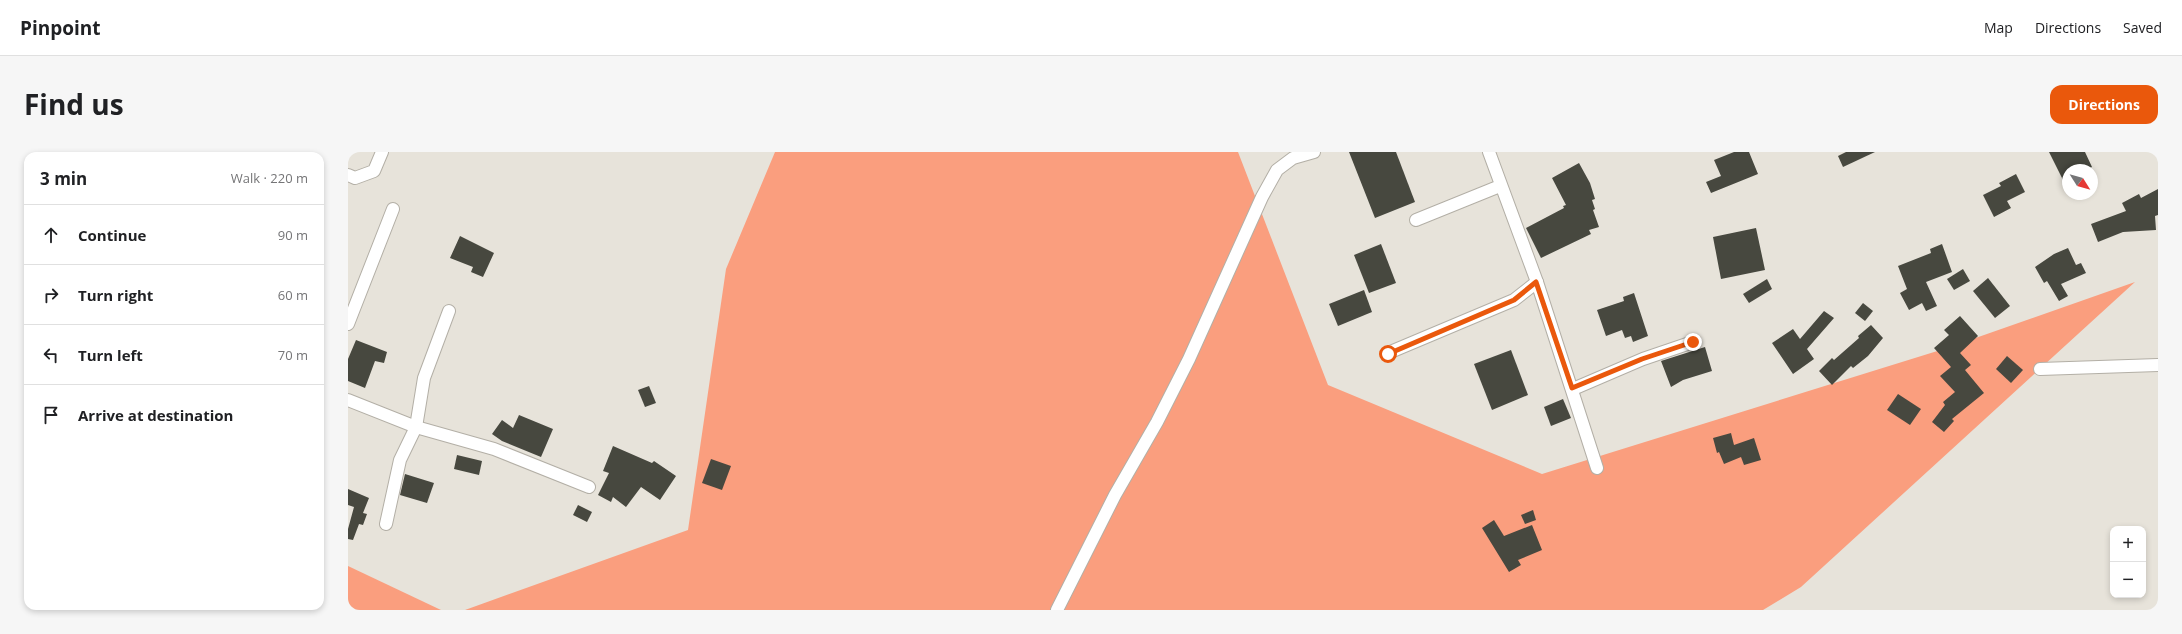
<!DOCTYPE html>
<html lang="en">
<head>
<meta charset="utf-8">
<style>
	:root { --surface:#fff; --page:#f6f6f6; --text:#202124; --muted:#757577; --line:#e0e0e0; --accent:#ea580c }
	body { margin:0; font-family:"Open Sans",sans-serif; background:var(--page); color:var(--text) }
	.controls { position:absolute; right:12px; bottom:12px; display:grid; overflow:hidden; border-radius:8px; box-shadow:0 2px 6px #0003 }
	.controls button { width:36px; height:36px; display:grid; place-items:center; padding:0; border:0; border-bottom:1px solid var(--line); background:var(--surface); color:var(--text); font:20px sans-serif }
	.compass { position:absolute; left:1714px; top:12px; width:36px; height:36px; border-radius:50%; background:var(--surface); box-shadow:0 2px 6px #0003; rotate:127deg }
	.stop { position:absolute; width:12px; height:12px; margin:-9px; border:3px solid #ea580c; border-radius:50%; background:#fff }
	.stop.end { background:#ea580c; border-color:#fff; box-shadow:0 1px 4px #0008 }
	.list { margin:0; padding:0; list-style:none }
	h2 { display:flex; justify-content:space-between; align-items:center; height:52px; margin:0; padding:0 16px; font-size:17px }
	h2 small { font-size:13px; font-weight:400; color:var(--muted) }
	.list li { display:grid; grid-template-columns:26px 1fr auto; gap:12px; align-items:center; box-sizing:border-box; height:60px; padding:0 16px; border-top:1px solid var(--line) }
	.list b { display:block; font-size:15px; white-space:nowrap }
	.list em { font-size:13px; font-style:normal; color:var(--muted) }
	.icon { flex:none; width:22px; height:22px; fill:none; stroke:currentColor; stroke-width:2; stroke-linecap:round; stroke-linejoin:round }
	.map { position:relative; flex:none; width:1810px; height:458px; overflow:hidden; border-radius:12px }
	header { display:flex; align-items:center; gap:24px; box-sizing:border-box; height:56px; padding:0 20px; background:var(--surface); border-bottom:1px solid var(--line) }
	header strong { font-size:19px }
	nav { display:flex; gap:22px; margin-inline-start:auto; font-size:14px }
	.intro { display:flex; align-items:center; justify-content:space-between; box-sizing:border-box; height:96px; padding:0 24px }
	h1 { margin:0; font-size:28px }
	.button { padding:10px 18px; border-radius:12px; background:var(--accent); color:#fff; font-size:14px; font-weight:700 }
	main { display:flex; gap:24px; padding:0 24px }
	aside { flex:1; background:var(--surface); border-radius:12px; box-shadow:0 2px 6px #0003 }
	.map>svg:first-child { display:block }
	.green { fill:#fa9e7e }
	.building { fill:#47483f }
	.lines { fill:none; stroke-linecap:round; stroke-linejoin:round }
	.street-casing { stroke:#b3afa6; stroke-width:14 }
	.street { stroke:#fff; stroke-width:12 }
	.route { stroke:#ea580c; stroke-width:5 }
</style>
</head>
<body>
<header>
<strong>Pinpoint</strong>
<nav><a>Map</a><a>Directions</a><a>Saved</a></nav>
</header>
<div class="intro"><h1>Find us</h1><a class="button">Directions</a></div>
<main>
<aside>
<h2>3 min<small>Walk · 220 m</small></h2>
<ul class="list">
<li><svg class="icon" aria-label="ahead" viewBox="0 0 24 24"><path d="M12 20V5M6 11l6-6 6 6"/></svg><div><b>Continue</b></div><em>90 m</em></li>
<li><svg class="icon" aria-label="right" viewBox="0 0 24 24"><path d="M7 20v-9h11M14 6l5 5-5 5"/></svg><div><b>Turn right</b></div><em>60 m</em></li>
<li><svg class="icon" aria-label="left" viewBox="0 0 24 24"><path d="M17 20v-9H6M10 6l-5 5 5 5"/></svg><div><b>Turn left</b></div><em>70 m</em></li>
<li><svg class="icon" aria-label="arrive" viewBox="0 0 24 24"><path d="M6 21V4h12l-3 4 3 4H6"/></svg><div><b>Arrive at destination</b></div></li>
</ul>
</aside>
<div class="map">
<svg width="1810" height="458" viewBox="0 0 1810 458">
	<rect width="100%" height="100%" fill="#e7e3da"/>
	<!-- green -->
	<g class="green">
		<path d="M427,0H890L980,233L1194,322L1599,196L1787,130L1453,435L1415,458H117L340,378L378,117Z"/>
		<path d="M0,414L93,458H0Z"/>
	</g>
	<!-- building -->
	<g class="building">
		<path d="M1001,0H1048L1067,50L1027,66Z"/>
		<path d="M1386,0H1401L1410,22L1363,41L1358,30L1373,24L1366,8Z"/>
		<path d="M1498,0H1527L1495,15L1490,4Z"/>
		<path d="M1701,0H1737L1744,15L1738,18H1720V38Z"/>
		<path d="M1231,11L1242,31L1247,47L1244,48L1247,57L1245,58L1251,75L1241,78L1243,82L1193,106L1178,76L1216,56L1215,54L1218,53L1204,26Z"/>
		<path d="M1668,22L1677,40L1659,49L1663,56L1646,65L1635,43L1653,34L1651,31Z"/>
		<path d="M1810,37V63L1807,64L1808,78L1775,80L1750,90L1743,72L1778,59L1774,51L1791,42L1793,46Z"/>
		<path d="M1408,76L1417,118L1373,127L1365,85Z"/>
		<path d="M112,84L146,101L135,125L123,120L125,115L102,106Z"/>
		<path d="M1033,92L1048,131L1021,141L1006,103Z"/>
		<path d="M1594,92L1604,120L1578,130L1589,154L1578,159L1574,151L1561,158L1552,141L1559,137L1550,114L1583,101L1582,97Z"/>
		<path d="M1720,96L1728,113L1733,111L1738,121L1713,132L1720,144L1711,149L1699,129L1696,131L1687,115L1706,102Z"/>
		<path d="M1615,117L1622,129L1606,138L1599,127Z"/>
		<path d="M1640,126L1662,154L1647,166L1625,139Z"/>
		<path d="M1419,127L1424,137L1401,151L1395,142Z"/>
		<path d="M1016,138L1024,160L990,174L981,152Z"/>
		<path d="M1286,141L1300,184L1285,190L1283,184L1277,186L1274,178L1258,184L1249,158L1276,149L1275,145Z"/>
		<path d="M1515,151L1525,159L1517,169L1507,161Z"/>
		<path d="M1476,159L1486,166L1459,197L1466,207L1445,222L1424,191L1445,177L1452,187Z"/>
		<path d="M1612,164L1630,184L1612,201L1623,213L1617,218L1636,241L1604,267L1606,269L1596,280L1584,270L1597,253L1595,250L1607,240L1592,224L1603,215L1586,196L1601,183L1596,178Z"/>
		<path d="M1523,173L1535,186L1520,204L1505,216L1503,214L1484,233L1471,219L1484,206L1486,208L1511,186L1510,184Z"/>
		<path d="M8,188L39,200L36,211L27,209L17,236L0,229V207Z"/>
		<path d="M1357,195L1364,219L1335,228L1323,235L1313,209Z"/>
		<path d="M1163,198L1180,243L1144,258L1126,212Z"/>
		<path d="M1659,204L1675,218L1663,231L1648,217Z"/>
		<path d="M301,234L308,251L297,255L290,238Z"/>
		<path d="M1550,242L1573,257L1562,273L1539,258Z"/>
		<path d="M1215,247L1223,266L1203,274L1196,255Z"/>
		<path d="M171,263L205,277L193,305L154,289L144,282L154,268L165,276Z"/>
		<path d="M1383,281L1386,293L1406,286L1413,308L1396,313L1393,305L1376,312L1371,300L1369,301L1365,286Z"/>
		<path d="M265,294L304,311L306,309L328,324L312,348L293,335L278,355L265,345L263,350L250,343L261,321L255,319Z"/>
		<path d="M109,303L134,309L131,323L106,317Z"/>
		<path d="M363,307L383,314L374,338L354,331Z"/>
		<path d="M57,322L86,331L79,351L52,343Z"/>
		<path d="M0,337L21,346L15,361L19,362L15,373L11,372L5,388L0,387V377L6,355L0,353Z"/>
		<path d="M230,353L244,360L239,370L225,363Z"/>
		<path d="M1185,358L1188,368L1177,372L1173,363Z"/>
		<path d="M1146,368L1156,384L1184,373L1194,398L1170,408L1173,413L1161,420L1134,376Z"/>
	</g>
	<g class="lines">
		<defs>
			<g id="street">
				<path d="M1141,0L1189,130L1249,316"/>
				<path d="M0,23L7,26L26,19L34,0"/>
				<path d="M1068,68L1152,34"/>
				<path d="M0,172L45,57"/>
				<path d="M1040,201L1166,148L1189,130"/>
				<path d="M1692,217L1810,213"/>
				<path d="M1225,237L1295,207L1345,190"/>
				<path d="M0,248L68,275L146,297L241,335"/>
				<path d="M38,372L52,308L68,275L76,226L101,159"/>
				<path d="M709,458L767,343L809,270L841,207L914,45L929,18L945,6L966,0"/>
			</g>
		</defs>
		<!-- street casing -->
		<use href="#street" class="street-casing"/>
		<!-- street -->
		<use href="#street" class="street"/>
	</g>
	<g class="lines">
		<!-- route -->
		<path class="route" d="M1040,202L1166,148L1188,130L1224,236L1294,207L1345,190"/>
	</g>
</svg>
<div class="controls">
<button>+</button>
<button>−</button>
</div>
<svg class="compass" viewBox="-18 -18 36 36"><path d="M0-13l5 13h-10z" fill="#e53935"/><path d="M0 13l5-13h-10z" fill="#757577"/></svg>
<div class="stop" style="left:1040px;top:202px"></div>
<div class="stop end" style="left:1345px;top:190px"></div>
</div>
</main>
</body>
</html>
